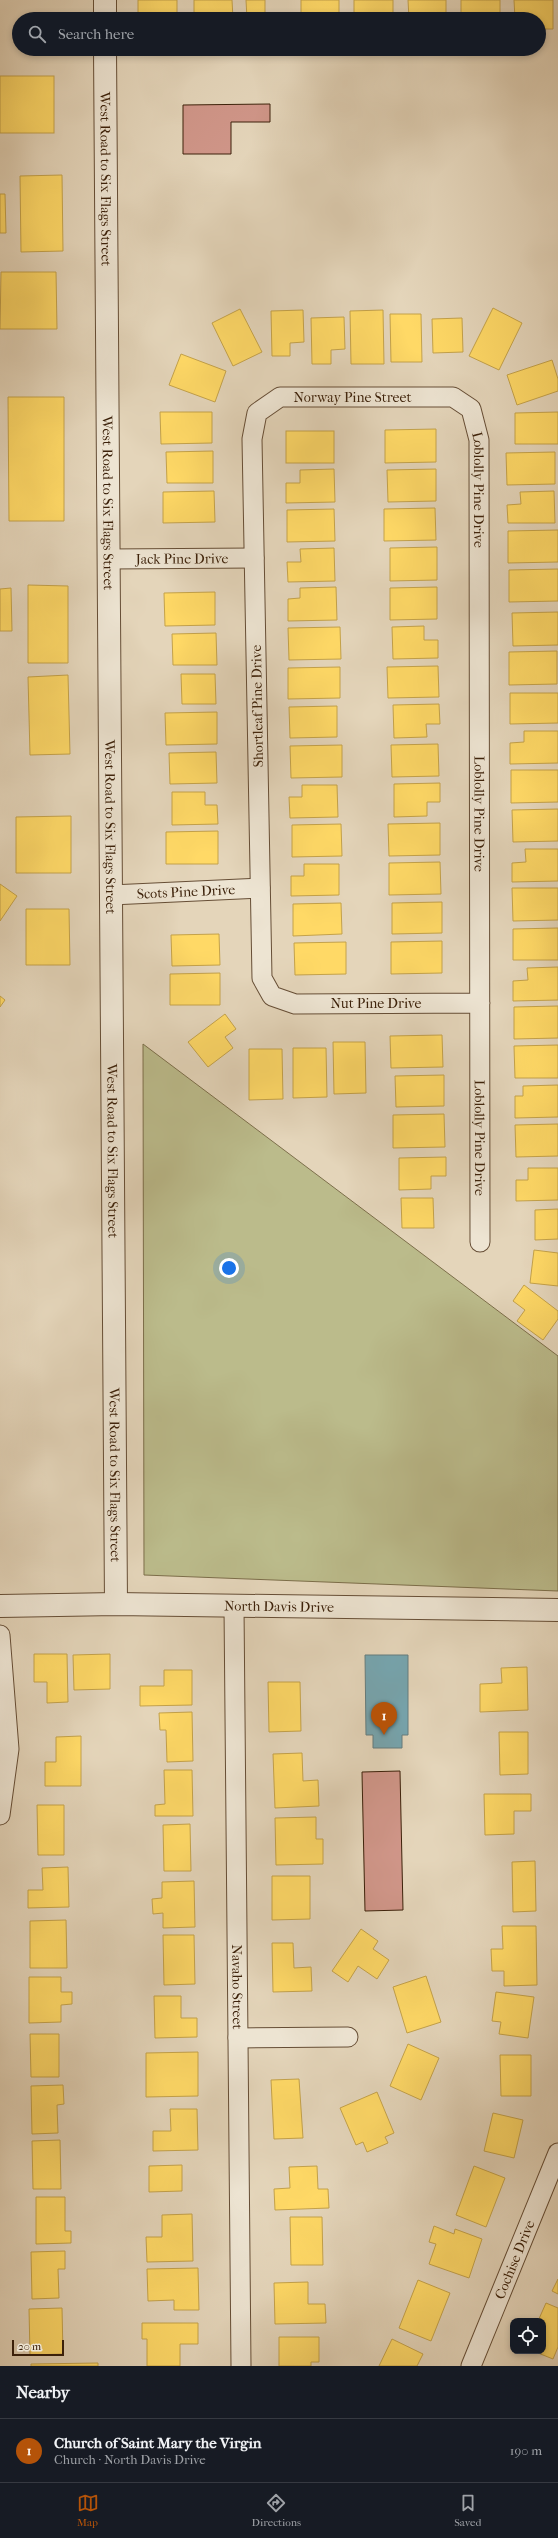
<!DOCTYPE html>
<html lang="en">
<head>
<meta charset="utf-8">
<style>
	:root { --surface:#171b24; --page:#20242c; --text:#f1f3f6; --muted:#9ea1a6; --line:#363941; --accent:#b45309 }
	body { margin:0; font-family:"IM FELL French Canon",serif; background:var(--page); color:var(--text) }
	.controls { position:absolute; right:12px; bottom:12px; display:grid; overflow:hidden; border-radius:8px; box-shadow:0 2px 6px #0003 }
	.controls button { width:36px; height:36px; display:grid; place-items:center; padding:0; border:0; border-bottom:1px solid var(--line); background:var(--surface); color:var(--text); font:20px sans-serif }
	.scale { position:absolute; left:12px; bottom:10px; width:52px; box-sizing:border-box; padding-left:4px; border:2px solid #3c210a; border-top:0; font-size:11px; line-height:14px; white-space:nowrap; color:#3c210a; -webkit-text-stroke:3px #ede4d2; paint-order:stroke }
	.you { position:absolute; left:229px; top:1268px; width:14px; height:14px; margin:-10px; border:3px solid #fff; border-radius:50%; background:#1a73e8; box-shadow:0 0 0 6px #1a73e833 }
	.badge { display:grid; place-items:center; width:26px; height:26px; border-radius:50%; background:var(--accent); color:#fff; font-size:13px; font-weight:700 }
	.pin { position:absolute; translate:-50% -33px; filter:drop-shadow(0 1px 2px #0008) }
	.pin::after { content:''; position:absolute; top:21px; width:14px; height:12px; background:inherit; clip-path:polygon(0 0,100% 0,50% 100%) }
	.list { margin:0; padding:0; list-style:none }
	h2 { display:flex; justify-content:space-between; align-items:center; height:52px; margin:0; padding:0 16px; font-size:17px }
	h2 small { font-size:13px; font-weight:400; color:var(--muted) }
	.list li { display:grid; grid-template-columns:26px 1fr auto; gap:12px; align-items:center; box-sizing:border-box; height:64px; padding:0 16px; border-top:1px solid var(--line) }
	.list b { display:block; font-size:15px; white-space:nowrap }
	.list p { margin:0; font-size:13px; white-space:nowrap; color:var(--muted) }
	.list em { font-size:13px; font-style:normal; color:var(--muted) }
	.icon { flex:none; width:22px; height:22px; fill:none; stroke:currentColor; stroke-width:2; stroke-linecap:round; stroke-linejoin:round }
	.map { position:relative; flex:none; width:558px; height:2366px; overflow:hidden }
	.search { position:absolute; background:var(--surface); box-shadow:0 2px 6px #0003; left:12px; right:12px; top:12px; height:44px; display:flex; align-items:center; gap:10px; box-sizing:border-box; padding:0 14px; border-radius:22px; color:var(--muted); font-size:15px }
	.sheet { height:116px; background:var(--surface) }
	nav { display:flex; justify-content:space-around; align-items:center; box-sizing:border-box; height:56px; border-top:1px solid var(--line); background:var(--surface); font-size:11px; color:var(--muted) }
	nav a { display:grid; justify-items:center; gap:2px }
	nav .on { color:var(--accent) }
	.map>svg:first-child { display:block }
	.green { fill:#bbbb8b; stroke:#7c6e4a }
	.homes { fill:#ffd966; stroke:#c4a24a }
	.public { fill:#76a5af; stroke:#657d7e }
	.building { fill:#d09689; stroke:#3c210a }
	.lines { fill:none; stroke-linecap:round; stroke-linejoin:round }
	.minor-casing { stroke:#664e36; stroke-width:21 }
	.tertiary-casing { stroke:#664e36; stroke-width:24 }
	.minor { stroke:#ede4d2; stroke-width:19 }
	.tertiary { stroke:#ede4d2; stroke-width:22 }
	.labels { text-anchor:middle; stroke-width:4; stroke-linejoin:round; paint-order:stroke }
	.street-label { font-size:14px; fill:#3c210a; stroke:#ede4d2 }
</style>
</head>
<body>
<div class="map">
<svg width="558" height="2366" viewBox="0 0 558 2366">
	<rect width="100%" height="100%" fill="#e4d5ba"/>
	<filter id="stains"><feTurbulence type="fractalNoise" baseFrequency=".005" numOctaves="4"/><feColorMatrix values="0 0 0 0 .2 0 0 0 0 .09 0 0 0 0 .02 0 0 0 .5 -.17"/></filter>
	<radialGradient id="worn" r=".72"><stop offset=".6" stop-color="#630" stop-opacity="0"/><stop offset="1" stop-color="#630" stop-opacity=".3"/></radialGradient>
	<!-- green -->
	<path class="green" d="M143,1044L558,1356V1591L144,1575Z"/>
	<!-- homes -->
	<g class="homes">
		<rect x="138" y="0" width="39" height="19"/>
		<path d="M194,0H232L233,19H194Z"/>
		<path d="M246,0H265V14L285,13V19H247Z"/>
		<rect x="301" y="0" width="38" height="19"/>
		<rect x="354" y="0" width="39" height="19"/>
		<path d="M408,0H446V19H409Z"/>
		<rect x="461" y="0" width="39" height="19"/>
		<path d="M514,0H553V29H539V19H515Z"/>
		<rect x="0" y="76" width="54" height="57"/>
		<path d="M62,175L63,251L21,252L20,176Z"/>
		<path d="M0,194H5L6,233H0Z"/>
		<path d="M1,272H56L57,329H0Z"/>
		<path d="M493,308L522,323L499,370L469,356Z"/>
		<path d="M240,309L262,352L233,366L212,323Z"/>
		<path d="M303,310L304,342L290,343V356H272L271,311Z"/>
		<path d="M383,310L384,364H351L350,311Z"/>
		<path d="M390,314H421L422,362H391Z"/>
		<path d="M344,317L345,349L331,350V364H312L311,318Z"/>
		<path d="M462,318L463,352L433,353L432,319Z"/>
		<path d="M181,354L226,371L215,402L169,385Z"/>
		<path d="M552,360L558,379V391L517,405L507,375Z"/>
		<path d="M8,397H64V521H9Z"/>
		<path d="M160,412H212V443L161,444Z"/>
		<path d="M558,412V444H515V413Z"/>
		<path d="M436,429V462L385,463V430Z"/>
		<rect x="286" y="431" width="48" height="32"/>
		<path d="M213,451V483H167L166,452Z"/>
		<path d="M555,452V484L507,485L506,453Z"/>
		<path d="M334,469L335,502L286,503V483H300V470Z"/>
		<path d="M436,469V501L388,502L387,470Z"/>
		<path d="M214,491L215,522L163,523V492Z"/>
		<path d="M554,491L555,523H508L507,505L521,504L520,492Z"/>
		<path d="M435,508L436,540L384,541V509Z"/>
		<path d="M334,509L335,541L287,542V510Z"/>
		<path d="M558,530V562L508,563V531Z"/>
		<path d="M437,547V580L390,581V548Z"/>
		<path d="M334,548L335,581L288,582L287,562H301L300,549Z"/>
		<path d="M558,569V601L509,602V570Z"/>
		<path d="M28,585L68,586V663H28Z"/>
		<path d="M336,587L337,620L288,621V599L300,598V588Z"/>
		<path d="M437,587V619L390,620V588Z"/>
		<path d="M11,588L12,631H0V589Z"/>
		<path d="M215,592V625L165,626L164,593Z"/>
		<path d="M558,612V645L513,646L512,613Z"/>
		<path d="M424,626V640H438V658L393,659L392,627Z"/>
		<path d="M340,627L341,659L289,660L288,628Z"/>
		<path d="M216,633L217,665H173L172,634Z"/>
		<path d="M557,651V684L509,685V652Z"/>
		<path d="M438,666L439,697L388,698L387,667Z"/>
		<path d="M340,667V698L288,699V668Z"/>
		<path d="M181,674H215L216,704H182Z"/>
		<path d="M68,675L70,754L30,755L28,677Z"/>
		<path d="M510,693H558V723L510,724Z"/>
		<path d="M439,704L440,724H426L427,737L394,738L393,705Z"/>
		<path d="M337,706V737L290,738L289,707Z"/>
		<path d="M217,712V744L166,745L165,713Z"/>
		<path d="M524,731H558V763L510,764V743L524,742Z"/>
		<path d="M438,744L439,776L392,777L391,745Z"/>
		<path d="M342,745V777L291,778L290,746Z"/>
		<path d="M216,752L217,783L170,784L169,753Z"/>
		<path d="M511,770H558V802L511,803Z"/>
		<path d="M440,783V802H427V816L394,817V784Z"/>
		<path d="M302,785H337L338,817L290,818L289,797H302Z"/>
		<path d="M172,792H205V805H217L218,824L172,825Z"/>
		<path d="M558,809V841L513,842L512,810Z"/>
		<path d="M71,816V873H16V817Z"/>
		<path d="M440,823V855L389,856L388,824Z"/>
		<path d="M341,824L342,856L292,857V825Z"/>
		<path d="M218,831V864H166V832Z"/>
		<path d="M525,849H558V881L512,882V863L526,862Z"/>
		<path d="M440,862L441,894L389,895V863Z"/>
		<path d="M304,864H339V895L291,896V876H304Z"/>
		<path d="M0,884L17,896L0,921Z"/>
		<path d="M512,888H558V920L513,921Z"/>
		<path d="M442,902V933L392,934V903Z"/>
		<path d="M341,903L342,934L293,936V904Z"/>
		<path d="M26,909H69L70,965H26Z"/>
		<path d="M558,928V960H513V929Z"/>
		<path d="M219,934L220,965L172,966L171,935Z"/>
		<path d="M442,941V973L391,974V942Z"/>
		<path d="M346,942V974L295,975L294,943Z"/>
		<path d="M558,967V1000L513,1001V981L528,980L527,968Z"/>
		<path d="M220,973V1005H170V974Z"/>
		<path d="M0,996L5,1000L0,1007Z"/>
		<path d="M558,1006V1038L514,1039V1007Z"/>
		<path d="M225,1014L236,1029L225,1037L233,1048L208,1067L188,1042Z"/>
		<path d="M442,1035L443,1067L391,1068L390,1036Z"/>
		<path d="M333,1042H365L366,1093L334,1094Z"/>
		<path d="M558,1045V1078H515L514,1046Z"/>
		<path d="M293,1048H326L327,1097L293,1098Z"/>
		<path d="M249,1049H282L283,1099L249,1100Z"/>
		<path d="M444,1075V1106L396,1107L395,1076Z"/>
		<path d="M558,1085V1117L515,1118V1096H523V1086Z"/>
		<path d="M444,1114L445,1147L393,1148V1115Z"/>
		<path d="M558,1124V1156L516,1157L515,1125Z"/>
		<path d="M446,1157V1176H431V1189L399,1190V1158Z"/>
		<path d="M528,1168H558V1200L516,1201V1180H528Z"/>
		<path d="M401,1198H433L434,1228H402Z"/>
		<path d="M558,1209V1239L535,1240V1210Z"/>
		<path d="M534,1250L558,1253V1286L530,1283Z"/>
		<path d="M524,1285L558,1311V1319L543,1340L517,1321L525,1310L513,1301Z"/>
		<path d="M34,1654H67L68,1702L47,1703V1682H34Z"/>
		<path d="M110,1654V1689L74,1690L73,1655Z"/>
		<path d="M527,1667L528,1710L480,1712V1684L502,1683L501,1668Z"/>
		<path d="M164,1670H192V1705L140,1706V1686H164Z"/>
		<path d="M268,1682H300L301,1731L269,1732Z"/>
		<path d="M192,1712L193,1761L167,1762L166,1730H160L159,1713Z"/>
		<path d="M499,1732H528V1774L500,1775Z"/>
		<path d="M81,1736V1786H45V1762H56V1737Z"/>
		<path d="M302,1753L303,1781L318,1780L319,1806L275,1808L273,1754Z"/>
		<path d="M164,1770H192L193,1816H155V1805L165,1804Z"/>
		<path d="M484,1794H531V1811H514V1834L485,1835Z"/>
		<path d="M37,1805H64V1855H38Z"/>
		<path d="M316,1817V1839H323V1864L276,1865L275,1818Z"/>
		<path d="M190,1824L191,1871H164L163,1825Z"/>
		<path d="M535,1861L536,1911L513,1912L512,1862Z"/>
		<path d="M68,1867L69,1907L28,1908V1890H43L42,1868Z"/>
		<path d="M272,1876H310V1919L272,1920Z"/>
		<path d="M194,1881L195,1927L163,1928V1913L153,1914L152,1899L162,1898V1882Z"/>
		<path d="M66,1920L67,1968H30V1921Z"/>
		<path d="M502,1926H536L537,1985L504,1986V1971H492L491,1949H503Z"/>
		<path d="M361,1929L378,1941L373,1949L389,1960L377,1979L358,1966L348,1982L332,1971Z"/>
		<path d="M163,1935H194L195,1984L164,1985Z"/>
		<path d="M272,1943H293L294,1968L311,1967L312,1991L273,1992Z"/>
		<path d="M426,1976L441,2022L407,2033L393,1987Z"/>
		<path d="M29,1977H61V1992H72V2004L61,2005V2022L29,2023Z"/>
		<path d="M496,1992L534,1997L528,2038L499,2034L501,2022L492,2021Z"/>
		<path d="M154,1996H181V2018H197V2037L155,2038Z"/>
		<path d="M30,2034H59V2077H31Z"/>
		<path d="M408,2044L439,2058L421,2100L390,2086Z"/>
		<path d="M198,2052V2096L146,2097V2053Z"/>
		<path d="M500,2055H531V2096H501Z"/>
		<path d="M299,2079L303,2138L274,2139L271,2080Z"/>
		<path d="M63,2085L64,2104L57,2105L58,2133L32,2134L31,2086Z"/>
		<path d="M377,2092L394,2133L385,2137L388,2143L367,2152L363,2142L356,2145L340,2108Z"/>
		<path d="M170,2109H197L198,2150L153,2151V2131H171Z"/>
		<path d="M493,2113L523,2120L514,2158L484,2151Z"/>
		<path d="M60,2140L61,2189H33L32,2141Z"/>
		<path d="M182,2165V2191L149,2192V2166Z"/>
		<path d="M317,2166L318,2189H328L329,2208L275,2210L274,2189L290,2188L289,2167Z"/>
		<path d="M474,2166L505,2178L486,2227L456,2215Z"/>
		<path d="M36,2197H65V2231H71V2243L36,2244Z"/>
		<path d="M192,2214L193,2261L147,2262L146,2237H162V2215Z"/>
		<path d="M290,2217H322L323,2265H291Z"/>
		<path d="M434,2226L454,2234L455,2229L482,2239L469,2278L429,2264L436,2244L429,2242Z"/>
		<path d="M65,2251V2269H58L59,2298L32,2299L31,2252Z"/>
		<path d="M198,2268L199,2310H174V2300L148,2301L147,2269Z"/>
		<path d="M558,2279V2294L552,2291Z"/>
		<path d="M418,2280L450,2293L431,2341L399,2328Z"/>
		<path d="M308,2282V2304H325L326,2323L275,2324L274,2283Z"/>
		<path d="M546,2303L558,2308V2347L553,2359L533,2351H543V2321H538Z"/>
		<path d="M62,2308L63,2354L30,2355L29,2309Z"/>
		<path d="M142,2323H198V2344H180V2366H147V2339H142Z"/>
		<path d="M279,2337H319V2362H311V2366H279Z"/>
		<path d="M392,2339L423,2354L417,2366H379Z"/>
		<path d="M98,2363V2366H31V2364Z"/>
	</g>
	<!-- public -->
	<path class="public" d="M365,1655H408V1735H402V1748H373V1735H366Z"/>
	<!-- building -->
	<g class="building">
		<path d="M270,104V122H231V154H183V105Z"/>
		<path d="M400,1771L403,1910L365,1911L362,1772Z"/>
	</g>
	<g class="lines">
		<defs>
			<g id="minor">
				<path id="s1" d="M109,559L254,558"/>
				<path id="s2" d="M111,895L260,888"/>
				<path id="s3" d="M480,1003L295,1004L272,996L262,978L252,439L257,413L280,397H453L471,409L479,440L480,1242"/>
				<path id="s4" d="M234,1607L241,2366"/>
				<path d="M0,1635L9,1749L0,1815"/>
				<path d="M238,2038L348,2037"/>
				<path id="s5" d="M471,2366L558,2153"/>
			</g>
			<g id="tertiary">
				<path d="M105,0V19"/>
				<path id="s6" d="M105,49L116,1604"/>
				<path id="s7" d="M0,1606L116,1604L558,1610"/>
			</g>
		</defs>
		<!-- minor casing -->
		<use href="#minor" class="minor-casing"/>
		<!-- tertiary casing -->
		<use href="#tertiary" class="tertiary-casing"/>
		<!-- minor -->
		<use href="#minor" class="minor"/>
		<!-- tertiary -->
		<use href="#tertiary" class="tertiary"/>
	</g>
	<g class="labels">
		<!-- street labels -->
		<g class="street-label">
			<text dy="5" stroke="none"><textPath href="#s6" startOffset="130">West Road to Six Flags Street</textPath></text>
			<text dy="5" stroke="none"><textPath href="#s3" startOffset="896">Norway Pine Street</textPath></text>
			<text dy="5" stroke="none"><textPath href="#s3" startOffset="1100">Loblolly Pine Drive</textPath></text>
			<text dy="5" stroke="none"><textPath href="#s6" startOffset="454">West Road to Six Flags Street</textPath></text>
			<text dy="5" stroke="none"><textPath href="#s1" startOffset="73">Jack Pine Drive</textPath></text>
			<text transform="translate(257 706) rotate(-91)" y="5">Shortleaf Pine Drive</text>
			<text dy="5" stroke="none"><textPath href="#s3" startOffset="1424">Loblolly Pine Drive</textPath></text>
			<text dy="5" stroke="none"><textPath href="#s6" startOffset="778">West Road to Six Flags Street</textPath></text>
			<text dy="5" stroke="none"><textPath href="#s2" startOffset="75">Scots Pine Drive</textPath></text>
			<text x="376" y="1008">Nut Pine Drive</text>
			<text dy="5" stroke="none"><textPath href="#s3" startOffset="1748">Loblolly Pine Drive</textPath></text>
			<text dy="5" stroke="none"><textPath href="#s6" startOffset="1102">West Road to Six Flags Street</textPath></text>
			<text dy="5" stroke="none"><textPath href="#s6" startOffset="1426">West Road to Six Flags Street</textPath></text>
			<text dy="5" stroke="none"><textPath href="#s7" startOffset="279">North Davis Drive</textPath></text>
			<text dy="5" stroke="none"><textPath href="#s4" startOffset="380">Navaho Street</textPath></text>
			<text dy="5" stroke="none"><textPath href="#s5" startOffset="115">Cochise Drive</textPath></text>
		</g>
	</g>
	<rect width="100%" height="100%" filter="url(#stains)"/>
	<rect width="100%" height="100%" fill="url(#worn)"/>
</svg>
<div class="controls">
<button><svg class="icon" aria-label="locate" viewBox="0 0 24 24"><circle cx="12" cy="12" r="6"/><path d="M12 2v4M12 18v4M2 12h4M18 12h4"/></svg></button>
</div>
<div class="scale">20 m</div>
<div class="you"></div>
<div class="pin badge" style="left:384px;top:1735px">1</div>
<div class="search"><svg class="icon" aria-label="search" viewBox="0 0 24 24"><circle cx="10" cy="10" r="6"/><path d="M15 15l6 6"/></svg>Search here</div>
</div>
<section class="sheet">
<h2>Nearby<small></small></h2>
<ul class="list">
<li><span class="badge">1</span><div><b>Church of Saint Mary the Virgin</b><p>Church · North Davis Drive</p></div><em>190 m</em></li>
</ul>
</section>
<nav>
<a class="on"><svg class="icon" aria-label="map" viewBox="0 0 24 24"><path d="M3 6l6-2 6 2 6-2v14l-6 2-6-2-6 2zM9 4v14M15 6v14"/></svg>Map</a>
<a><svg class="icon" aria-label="directions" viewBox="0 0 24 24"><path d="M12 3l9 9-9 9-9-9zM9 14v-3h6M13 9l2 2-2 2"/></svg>Directions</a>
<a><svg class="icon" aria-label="saved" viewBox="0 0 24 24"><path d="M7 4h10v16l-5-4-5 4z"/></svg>Saved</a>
</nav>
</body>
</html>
